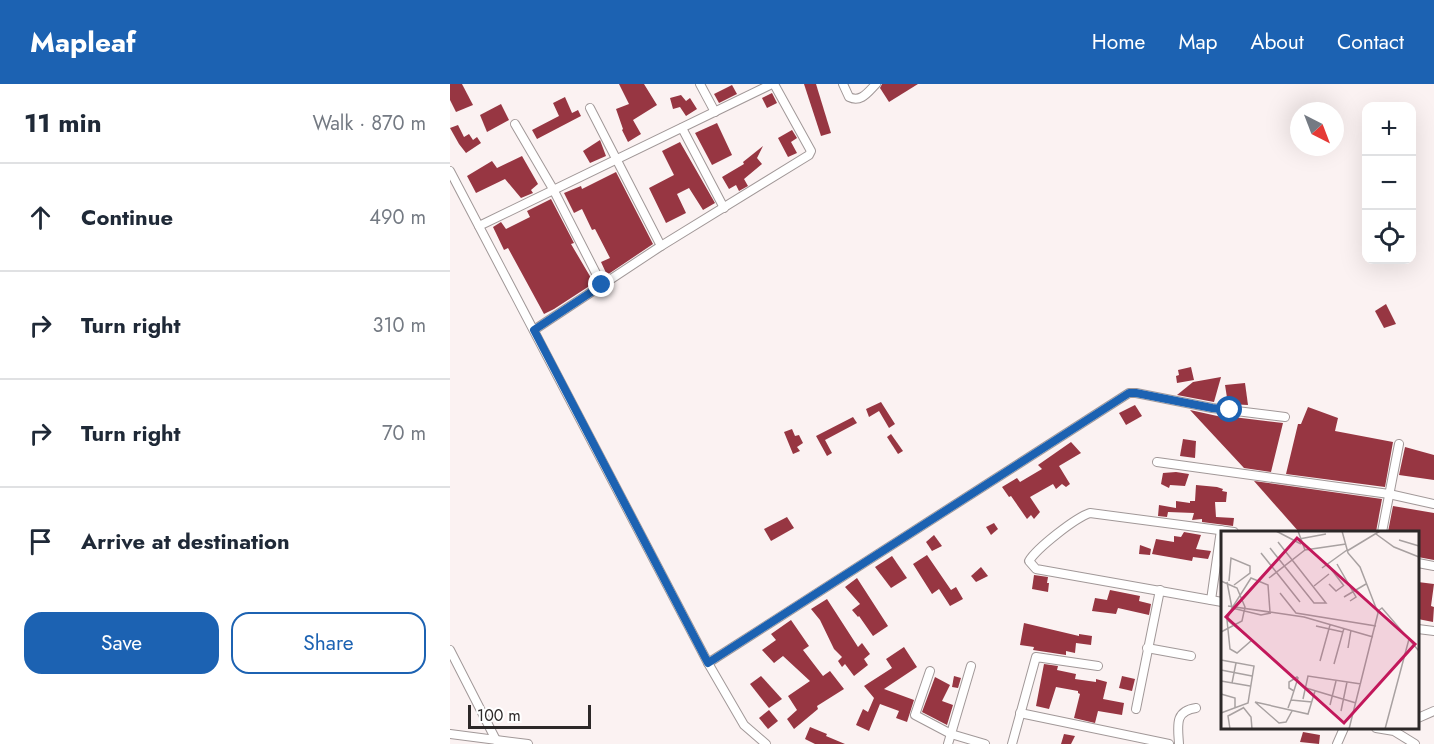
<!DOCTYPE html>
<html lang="en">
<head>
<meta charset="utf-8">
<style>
	:root { --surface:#fff; --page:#f6f6f7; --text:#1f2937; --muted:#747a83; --line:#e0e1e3; --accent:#1c62b2 }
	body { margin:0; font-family:Jost,sans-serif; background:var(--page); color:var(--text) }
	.controls { position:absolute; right:18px; top:18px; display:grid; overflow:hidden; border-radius:12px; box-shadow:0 6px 24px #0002 }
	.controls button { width:54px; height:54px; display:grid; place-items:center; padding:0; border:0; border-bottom:2px solid var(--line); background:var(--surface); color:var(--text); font:30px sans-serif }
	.compass { position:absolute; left:840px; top:18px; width:54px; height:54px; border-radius:50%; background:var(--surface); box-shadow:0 6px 24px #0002; rotate:138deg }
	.scale { position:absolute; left:18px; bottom:15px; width:123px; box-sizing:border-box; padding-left:6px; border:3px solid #2c2828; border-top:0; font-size:16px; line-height:21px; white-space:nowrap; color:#2c2828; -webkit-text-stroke:4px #fff; paint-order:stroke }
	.stop { position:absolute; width:18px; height:18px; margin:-14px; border:4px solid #1c62b2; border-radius:50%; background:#fff }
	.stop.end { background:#1c62b2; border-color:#fff; box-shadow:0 2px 6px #0008 }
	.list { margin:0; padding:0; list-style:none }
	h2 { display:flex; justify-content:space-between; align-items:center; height:78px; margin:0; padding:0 24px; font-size:26px }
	h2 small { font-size:20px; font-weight:400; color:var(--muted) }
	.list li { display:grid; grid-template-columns:39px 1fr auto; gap:18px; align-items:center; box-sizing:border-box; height:108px; padding:0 24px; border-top:2px solid var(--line) }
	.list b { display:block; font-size:22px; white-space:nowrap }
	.list em { font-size:20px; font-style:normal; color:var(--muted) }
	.actions { display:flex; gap:12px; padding:18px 24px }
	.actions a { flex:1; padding:14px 0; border:2px solid var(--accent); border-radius:18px; text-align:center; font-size:21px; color:var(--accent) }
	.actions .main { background:var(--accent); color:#fff }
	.icon { flex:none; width:33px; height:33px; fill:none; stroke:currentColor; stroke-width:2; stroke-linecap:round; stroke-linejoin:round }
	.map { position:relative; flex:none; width:984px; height:660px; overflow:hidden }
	header { display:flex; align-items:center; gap:36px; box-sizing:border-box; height:84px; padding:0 30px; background:var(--accent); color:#fff }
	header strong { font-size:28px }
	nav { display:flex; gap:33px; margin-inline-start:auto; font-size:21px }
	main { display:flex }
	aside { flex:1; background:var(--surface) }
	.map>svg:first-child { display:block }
	.building { fill:#973642 }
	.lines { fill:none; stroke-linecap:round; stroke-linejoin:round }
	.minor-casing { stroke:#a19898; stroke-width:10 }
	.minor { stroke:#fff; stroke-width:8 }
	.route { stroke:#1c62b2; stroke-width:8 }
	.inset-road { fill:none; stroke:#a8a1a1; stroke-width:1.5 }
	.view { fill:#c2185b; fill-opacity:0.15; stroke:#c2185b; stroke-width:3 }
	.inset-edge { fill:none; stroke:#2c2828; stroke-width:3 }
</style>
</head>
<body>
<header>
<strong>Mapleaf</strong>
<nav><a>Home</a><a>Map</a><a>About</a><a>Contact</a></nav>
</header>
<main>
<aside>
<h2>11 min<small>Walk · 870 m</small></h2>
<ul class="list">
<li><svg class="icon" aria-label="ahead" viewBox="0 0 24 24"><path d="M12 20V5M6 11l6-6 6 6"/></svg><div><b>Continue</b></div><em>490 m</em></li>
<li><svg class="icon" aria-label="right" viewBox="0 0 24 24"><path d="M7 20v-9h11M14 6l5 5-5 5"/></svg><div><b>Turn right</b></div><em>310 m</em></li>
<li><svg class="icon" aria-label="right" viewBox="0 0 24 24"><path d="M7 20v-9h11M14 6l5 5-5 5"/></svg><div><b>Turn right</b></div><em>70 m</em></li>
<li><svg class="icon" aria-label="arrive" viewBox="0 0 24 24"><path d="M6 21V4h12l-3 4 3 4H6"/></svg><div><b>Arrive at destination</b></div></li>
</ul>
<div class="actions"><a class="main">Save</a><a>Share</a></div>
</aside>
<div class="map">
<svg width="984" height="660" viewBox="0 0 984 660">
	<rect width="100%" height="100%" fill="#fbf2f2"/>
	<!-- building -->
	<g class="building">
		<path d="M0,0H12L23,21L6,28L0,16Z"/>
		<path d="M169,0H194L207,21L183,36L191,50L178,58L172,46L173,45L166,25L179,20Z"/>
		<path d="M354,0H366L381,49L371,52Z"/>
		<path d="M432,0H468L439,18L430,4Z"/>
		<path d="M282,1L287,10L269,19L264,10Z"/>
		<path d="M322,9L327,19L317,24L312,14Z"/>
		<path d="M231,11L236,17L240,14L247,25L236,32L230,23L223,25L220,14Z"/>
		<path d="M115,13L122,29L128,26L131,32L87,55L82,46L109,32L103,19Z"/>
		<path d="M51,20L59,36L37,48L30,31Z"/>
		<path d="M267,39L282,71L262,81L245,49Z"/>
		<path d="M8,41L14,53L19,50L23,56L27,53L31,59L16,69L9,60L0,44Z"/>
		<path d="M342,46L347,54L341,58L347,69L338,73L328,54Z"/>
		<path d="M150,56L156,72L140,79L133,67Z"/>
		<path d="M230,58L265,119L253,126L239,104L227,110L236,129L216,139L199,104L224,91L212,67Z"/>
		<path d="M313,62L307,74L312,80L294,95L298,102L289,107L286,101L279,105L272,93L294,80L293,78Z"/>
		<path d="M72,72L88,100L81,106L83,109L71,114L55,95L26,109L17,92L42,77L47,84Z"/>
		<path d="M166,88L203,160L157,191L151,178L160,174L145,145L142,146L132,125L124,129L114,109L131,102L132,105Z"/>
		<path d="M101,115L124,159L121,160L144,199L104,225L94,230L58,164L54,166L43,143L51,138L56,145L80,133L77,127Z"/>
		<path d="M936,220L946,240L934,244L925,227Z"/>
		<path d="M741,283L744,296L727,299L726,292L729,291L728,286Z"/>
		<path d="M771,293L764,318L727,311L743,298Z"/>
		<path d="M795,299L798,321L778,320L775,301Z"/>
		<path d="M431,318L445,340L439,344L429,327L419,333L416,325Z"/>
		<path d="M685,321L692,332L676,341L669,329Z"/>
		<path d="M858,323L888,334L885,347L943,358L935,403L836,390L848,340H851Z"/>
		<path d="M740,326L781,335L783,333L833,339L821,388L794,384Z"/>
		<path d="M403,333L407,339L375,356L382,369L377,372L366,352Z"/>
		<path d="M342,345L345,352L349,351L353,359L347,363L350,367L343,370L334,348Z"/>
		<path d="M441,350L453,367L448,370L437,353Z"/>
		<path d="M733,355L746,357L745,374L730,372Z"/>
		<path d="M621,358L631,369L609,382L620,400L616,403L612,400L606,405L603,400L580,413L590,428L584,435L581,431L577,435L561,412L559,413L552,403L567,394L570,398L592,385L588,381Z"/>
		<path d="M955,363L984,371V396L949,391Z"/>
		<path d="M726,388L739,390L735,402L720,401L719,404L711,400L713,389Z"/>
		<path d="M804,397L932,415L926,448H849Z"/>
		<path d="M746,401L767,403L773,405L772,407L777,408L776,418H765L766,433L784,434L783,442L752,438V435L742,436L744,429L718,428L717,433L708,432L709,421L726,424V417L740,419V417H745Z"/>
		<path d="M943,422L984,429V476L968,473V448H938Z"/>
		<path d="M337,433L344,444L321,457L314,445Z"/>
		<path d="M544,439L548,445L541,451L536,443Z"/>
		<path d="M734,448L751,451L746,465L761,467L758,475L743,473L742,477L702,470L706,455L724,458V452L731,453Z"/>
		<path d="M484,451L492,462L482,467L476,458Z"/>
		<path d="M690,461L701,465L700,471L689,470Z"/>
		<path d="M477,471L501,506L506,503L513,515L500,522L489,505L482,510L463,480Z"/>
		<path d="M442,472L457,494L441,504L425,483Z"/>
		<path d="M531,483L538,492L526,498L521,492Z"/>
		<path d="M584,491L598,493L597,499H599L598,508L582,505Z"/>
		<path d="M407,494L438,542L423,552L409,532L408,533L402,526L410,520L395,503Z"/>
		<path d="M968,498L984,500L981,522L984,523L983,538L968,535Z"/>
		<path d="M660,506L690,512L689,517L701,520L699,531L668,524L666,530L642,527L645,514L657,516Z"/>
		<path d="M377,515L408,563L412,559L420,570L414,575L418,581L404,592L395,580L392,583L388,577L392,573L384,565L370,536L361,525Z"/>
		<path d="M341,536L359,562L353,566L373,592L380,587L394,605L367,622L368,625L344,645L337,635L347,626L338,612L360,597L333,572L324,579L312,566L326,556L321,550Z"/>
		<path d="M574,539L629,552V550L642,552L641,561L626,559L625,569L616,567V571L583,566L584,563L570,561Z"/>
		<path d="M454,563L467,583L434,605L464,616L457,638L446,634L449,627L430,620L419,647L406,641L413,625L418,628L424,614L414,602L442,584L436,575Z"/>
		<path d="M594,580L608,582L607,586L626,590L625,595L646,598V595L657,598L653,615L674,619L672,631L648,627L645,639L624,634L630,610L628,609V607L606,603L599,625L586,622Z"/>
		<path d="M311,592L332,615L319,624L300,600Z"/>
		<path d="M504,592L511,594L508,604L502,603Z"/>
		<path d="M672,592L685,595L682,607L669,604Z"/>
		<path d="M485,593L500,601L492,617L503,621L497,641L472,628Z"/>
		<path d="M319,626L328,637L318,645L309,634Z"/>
		<path d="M360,643L377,650L376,652L395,660H365L355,655Z"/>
		<path d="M853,648L870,651L869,660L850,658Z"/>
		<path d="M614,650L625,652L621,660H611Z"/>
	</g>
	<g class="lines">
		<defs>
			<g id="minor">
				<path d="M250,0L265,28"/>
				<path d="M393,0L399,13C411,19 418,8 426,0"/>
				<path d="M140,24L211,162"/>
				<path d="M65,40L103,105L152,201"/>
				<path d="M232,44L274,124"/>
				<path d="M0,87L258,579L294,641L316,660"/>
				<path d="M29,142L322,0"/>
				<path d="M84,246L211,162L359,71L361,67L324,0"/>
				<path d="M707,378L939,410L984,420"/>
				<path d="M932,448L949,360"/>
				<path d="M968,479L984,482"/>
				<path d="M761,516L771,446"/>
				<path d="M772,518L586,485L579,477C587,464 625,434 640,429L784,448"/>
				<path d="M968,545L984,547"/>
				<path d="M697,564L741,572"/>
				<path d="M0,566L46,656"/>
				<path d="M258,579L679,309H686L762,324L835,333"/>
				<path d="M480,587L465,631L501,650L535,660"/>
				<path d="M686,625L710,506"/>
				<path d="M570,629L719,660"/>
				<path d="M968,634L984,627"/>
				<path d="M926,644L944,647L965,660"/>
				<path d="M0,650L78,660"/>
				<path d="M498,660L521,582"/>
				<path d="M562,660L586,573L648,582"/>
				<path d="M729,660C728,642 724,627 746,624"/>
				<path d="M887,660L894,644"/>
			</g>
		</defs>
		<!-- minor casing -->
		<use href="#minor" class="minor-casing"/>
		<!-- minor -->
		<use href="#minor" class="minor"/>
	</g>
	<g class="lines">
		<!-- route -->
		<path class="route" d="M152,201L84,246L258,579L679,309H686L762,324L780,326"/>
	</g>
	<!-- overview -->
	<g transform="translate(771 447)">
		<rect width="198" height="198" fill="#fbf2f2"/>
		<path class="inset-road" d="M55,0L80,13M77,0L84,19M121,0L127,22L139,36L157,82L128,198M155,3L173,16L198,26M78,8L105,3M178,9L198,15M49,17L93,72H105L57,11M126,20L159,0M40,22L79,71M116,33L135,66L129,70M107,34L123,55M101,37L126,19M48,47L84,19L125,13M0,50L16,57L24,76L21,90L0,101M8,50L10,27L29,35V42L13,54M108,53L115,60L122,55M93,55L108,43M59,62L75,82L155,95M123,66L145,53M7,75L83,86L152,106M157,80L161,77L198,120M49,81L47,54L30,47L11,77L40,84L50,82M6,89L31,109L16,122L9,118ZM6,89L11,77L6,51M95,95L122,101M127,117L130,99M0,129L33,135L27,172L0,182M99,130L109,94M113,133L123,97M0,139L31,145M0,150L29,155M11,152L15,132M85,157L135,172M0,163L14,167V177M82,168L87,145L140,153M70,169L91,171M34,171L87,183L94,160M34,171L58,192L65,191L71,180M109,174L115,150M22,176L30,186L31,198M67,177L70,169L77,147L76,146L68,151V157L73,160M120,180L126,151M9,198L7,185L22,177M164,198L188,108"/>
		<path class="view" d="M76,7L194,113L123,192L5,86Z"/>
		<rect width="198" height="198" class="inset-edge"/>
	</g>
</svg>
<div class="controls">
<button>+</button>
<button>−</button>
<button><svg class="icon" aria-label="locate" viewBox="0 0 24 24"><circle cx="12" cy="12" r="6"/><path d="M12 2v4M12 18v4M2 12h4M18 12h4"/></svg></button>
</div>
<svg class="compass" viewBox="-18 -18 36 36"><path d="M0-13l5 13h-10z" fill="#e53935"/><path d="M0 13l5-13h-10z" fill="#747a83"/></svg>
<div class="scale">100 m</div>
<div class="stop" style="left:780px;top:326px"></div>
<div class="stop end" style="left:152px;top:201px"></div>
</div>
</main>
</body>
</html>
